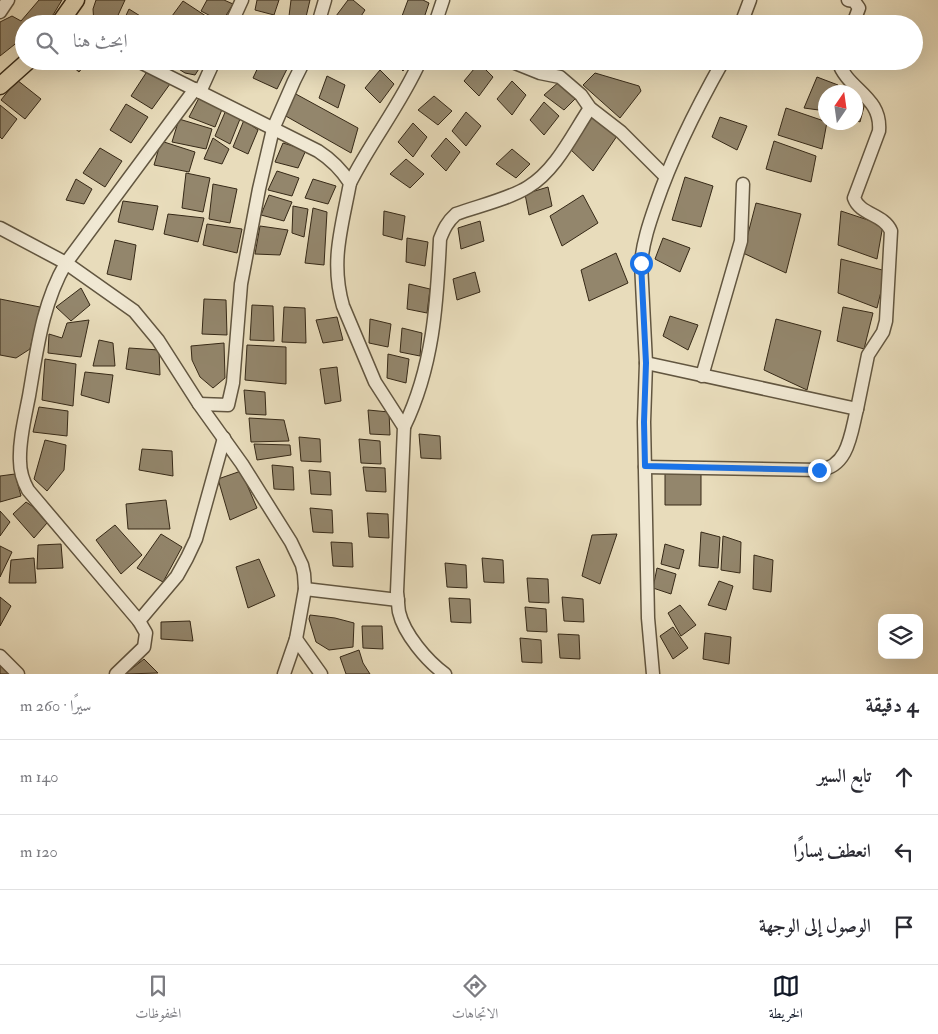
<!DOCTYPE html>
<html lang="ar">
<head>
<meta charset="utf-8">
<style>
	:root { --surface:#fff; --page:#f7f7f7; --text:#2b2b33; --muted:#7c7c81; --line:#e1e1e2; --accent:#111827 }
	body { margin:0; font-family:"IM FELL Double Pica",Amiri,serif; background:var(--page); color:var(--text); direction:rtl }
	.controls { position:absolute; right:15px; bottom:15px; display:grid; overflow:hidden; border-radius:10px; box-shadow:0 5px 20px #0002 }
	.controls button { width:45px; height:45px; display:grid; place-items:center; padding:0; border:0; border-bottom:1px solid var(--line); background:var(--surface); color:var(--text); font:25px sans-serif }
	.compass { position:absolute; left:818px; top:85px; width:45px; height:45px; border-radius:50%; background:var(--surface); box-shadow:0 5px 20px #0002; rotate:13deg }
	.stop { position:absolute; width:15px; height:15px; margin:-11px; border:4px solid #1a73e8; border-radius:50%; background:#fff }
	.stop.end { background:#1a73e8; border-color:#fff; box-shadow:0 1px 5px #0008 }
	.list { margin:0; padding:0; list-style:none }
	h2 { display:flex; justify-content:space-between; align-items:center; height:65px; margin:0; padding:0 20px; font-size:21px }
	h2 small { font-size:16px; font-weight:400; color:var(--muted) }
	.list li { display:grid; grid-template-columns:32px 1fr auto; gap:15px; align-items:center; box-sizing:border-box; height:75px; padding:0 20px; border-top:1px solid var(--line) }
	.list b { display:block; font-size:19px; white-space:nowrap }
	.list em { font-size:16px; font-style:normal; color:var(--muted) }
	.icon { flex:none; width:28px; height:28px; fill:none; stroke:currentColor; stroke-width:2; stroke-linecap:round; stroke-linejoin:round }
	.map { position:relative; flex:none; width:938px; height:674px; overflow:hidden; direction:ltr }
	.search { position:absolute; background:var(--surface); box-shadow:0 5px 20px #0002; left:15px; right:15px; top:15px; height:55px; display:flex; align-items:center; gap:12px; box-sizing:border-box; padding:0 18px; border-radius:28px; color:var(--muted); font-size:19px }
	.sheet { height:290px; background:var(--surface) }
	nav { display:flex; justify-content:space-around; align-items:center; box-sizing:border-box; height:70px; border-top:1px solid var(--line); background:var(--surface); font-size:14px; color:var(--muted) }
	nav a { display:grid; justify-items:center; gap:2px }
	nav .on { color:var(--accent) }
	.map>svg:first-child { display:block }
	.building { fill:#93866c; stroke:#362917 }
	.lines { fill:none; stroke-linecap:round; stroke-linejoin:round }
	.minor-casing { stroke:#625640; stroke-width:15 }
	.major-casing { stroke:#362917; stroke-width:19 }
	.minor { stroke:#f0e8d3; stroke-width:12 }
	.major { stroke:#e8dcbb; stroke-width:16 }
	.route { stroke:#1a73e8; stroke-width:6 }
</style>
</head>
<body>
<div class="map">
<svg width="938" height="674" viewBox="0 0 938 674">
	<rect width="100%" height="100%" fill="#e8dcbb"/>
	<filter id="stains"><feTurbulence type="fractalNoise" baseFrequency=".004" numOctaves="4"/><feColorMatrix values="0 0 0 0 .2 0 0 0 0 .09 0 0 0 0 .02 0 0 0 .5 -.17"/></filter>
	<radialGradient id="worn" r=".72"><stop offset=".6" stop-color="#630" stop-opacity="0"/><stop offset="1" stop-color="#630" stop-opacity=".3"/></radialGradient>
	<!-- building -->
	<g class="building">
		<path d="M39,0H62L53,15L41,24H24V37L0,56V22L12,16L21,21Z"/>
		<path d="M96,0H125L114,24H94L93,9Z"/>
		<path d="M207,0H224L233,4L222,22L201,11Z"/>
		<path d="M257,0H279L274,15L255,10Z"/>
		<path d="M291,0H310L306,17L289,16Z"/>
		<path d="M348,0H353L365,10L356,24H344L336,16Z"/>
		<path d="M408,0H423L429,3L422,24H418L402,16Z"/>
		<path d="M183,1L218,24H186L172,16Z"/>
		<path d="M129,9L153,24H122Z"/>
		<path d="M66,61H88L79,72Z"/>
		<path d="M166,61H204L195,75L185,73Z"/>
		<path d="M222,61H242L238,69Z"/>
		<path d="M261,61H291L277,89L253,78Z"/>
		<path d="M393,61H411L403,71Z"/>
		<path d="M479,63L493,77L479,96L464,81Z"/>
		<path d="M148,70L170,84L152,109L131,96Z"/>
		<path d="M380,70L394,84L380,103L365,88Z"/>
		<path d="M595,73L639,86L641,91L620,118L583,85Z"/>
		<path d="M327,76L345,85L338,108L319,98Z"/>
		<path d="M817,77L838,85L837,92H826V111L804,108Z"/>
		<path d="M17,80L41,99L25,119L1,100Z"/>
		<path d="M512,81L526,95L512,115L497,99Z"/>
		<path d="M560,81L578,96L564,110L544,95Z"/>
		<path d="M294,93L358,128L351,153L284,115Z"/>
		<path d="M200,96L223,107L215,127L189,117Z"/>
		<path d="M434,96L452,111L438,125L418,110Z"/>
		<path d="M856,99L865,103L860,122L856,120Z"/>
		<path d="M544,102L559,116L544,135L530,120Z"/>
		<path d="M126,104L148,117L131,143L110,130Z"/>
		<path d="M0,105L17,119L2,139L0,137Z"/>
		<path d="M786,108L827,122L822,149L778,135Z"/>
		<path d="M226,110L240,119L230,144L215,136Z"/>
		<path d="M466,112L481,126L466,146L452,131Z"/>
		<path d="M593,116L617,136L593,171L570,149Z"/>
		<path d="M720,117L747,126L737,150L712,137Z"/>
		<path d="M179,119L212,129L206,149L172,142Z"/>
		<path d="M244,120L258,130L248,154L233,147Z"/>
		<path d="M413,123L427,137L413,157L398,142Z"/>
		<path d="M213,138L229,149L222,164L204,159Z"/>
		<path d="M446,138L460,152L446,171L431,156Z"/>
		<path d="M161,141L195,152L189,172L154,165Z"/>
		<path d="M774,141L816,156L811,182L766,169Z"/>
		<path d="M283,143L306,150L298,168L275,162Z"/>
		<path d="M100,148L122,161L105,187L83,173Z"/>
		<path d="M512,149L530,164L516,178L496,164Z"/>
		<path d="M406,159L424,174L410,188L390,174Z"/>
		<path d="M277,171L299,178L292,196L268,190Z"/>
		<path d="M186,173L210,178L203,212L182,208Z"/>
		<path d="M685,177L713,186L701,227L672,220Z"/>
		<path d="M76,179L92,189L84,204L66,200Z"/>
		<path d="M313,179L336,186L328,204L305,198Z"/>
		<path d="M213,184L237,189L230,223L209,219Z"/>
		<path d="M548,187L552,206L529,215L525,194Z"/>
		<path d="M269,195L292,202L284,221L261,215Z"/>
		<path d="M583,195L598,223L562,246L550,216Z"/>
		<path d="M123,201L158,206L153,230L118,222Z"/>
		<path d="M756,203L801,214L786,273L743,253Z"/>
		<path d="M293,206L308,209L304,237L292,233Z"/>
		<path d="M313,208L327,212L324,265L305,263Z"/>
		<path d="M384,211L405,216L402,240L383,235Z"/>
		<path d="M841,211L883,225L877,259L838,245Z"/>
		<path d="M168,214L204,218L198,242L164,234Z"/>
		<path d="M480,221L484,241L461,249L458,228Z"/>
		<path d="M207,224L242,229L237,253L203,245Z"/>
		<path d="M260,226L288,230L280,255L255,254Z"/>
		<path d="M407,238L428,242L425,266L406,262Z"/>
		<path d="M663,238L690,248L680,272L655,259Z"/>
		<path d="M115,240L136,245L131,280L107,274Z"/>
		<path d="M616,253L628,283L589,301L581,270Z"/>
		<path d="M841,259L886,271L877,308L838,293Z"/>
		<path d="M475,272L480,292L457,300L453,279Z"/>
		<path d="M409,284L430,289L427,313L407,309Z"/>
		<path d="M81,288L90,305L71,321L56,307Z"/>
		<path d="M0,299L40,307L30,349L16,358L0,355Z"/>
		<path d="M204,299L226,300L227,335L202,334Z"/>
		<path d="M252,305L273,306L274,341L250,340Z"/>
		<path d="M284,307L305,308L306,343L282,342Z"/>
		<path d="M843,307L873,313L864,349L837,341Z"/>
		<path d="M670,316L698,325L688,350L663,336Z"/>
		<path d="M337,317L343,340L323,343L316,320Z"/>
		<path d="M370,319L391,324L388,347L369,343Z"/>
		<path d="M776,319L821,331L807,390L764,370Z"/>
		<path d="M89,320L81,357L48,353L49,334L62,338L67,323Z"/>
		<path d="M402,328L422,333L420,356L400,352Z"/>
		<path d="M99,340L113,343L115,366H93Z"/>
		<path d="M224,343L225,378L213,388L200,377L192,360L191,346Z"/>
		<path d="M247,345L286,347V384L245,380Z"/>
		<path d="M129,348L159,350L160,375L126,369Z"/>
		<path d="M388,354L409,359L406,383L387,378Z"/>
		<path d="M45,359L76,364L73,406L42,400Z"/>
		<path d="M337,367L341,401L325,404L320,369Z"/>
		<path d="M85,372L113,375L109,403L81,395Z"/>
		<path d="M244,390L265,392L266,415L246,414Z"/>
		<path d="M39,407L68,411L67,436L33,432Z"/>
		<path d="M368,410L389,412L390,435L370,434Z"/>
		<path d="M249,418L284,420L289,441L251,442Z"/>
		<path d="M419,434L440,436L441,459L421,458Z"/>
		<path d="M299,437L320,439L321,462L301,461Z"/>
		<path d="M359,439L380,441L381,464L361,463Z"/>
		<path d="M45,440L66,445L64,470L47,491L34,479Z"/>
		<path d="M254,444L290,445L291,455L257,460Z"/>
		<path d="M142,449L172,451L173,476L139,470Z"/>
		<path d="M272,465L293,467L294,490L274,489Z"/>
		<path d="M363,467L385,468L386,492L366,491Z"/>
		<path d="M309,470L330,472L331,495L311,494Z"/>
		<path d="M665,470L701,472V505H665Z"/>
		<path d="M241,471L257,508L230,520L218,479Z"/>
		<path d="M15,474L21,496L0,502V476Z"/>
		<path d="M166,500L170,529H128L126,504Z"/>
		<path d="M26,502L32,506L47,523L34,538L13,514Z"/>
		<path d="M310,508L332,510L333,533L313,532Z"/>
		<path d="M0,511L10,522L0,536Z"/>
		<path d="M367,513L388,514L389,538L369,537Z"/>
		<path d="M115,525L142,555L121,574L96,540Z"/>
		<path d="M701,532L720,537L718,568L699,566Z"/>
		<path d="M161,534L182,547L163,582L137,568Z"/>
		<path d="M617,534L600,584L582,576L592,535Z"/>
		<path d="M723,536L741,542L740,573L721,570Z"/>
		<path d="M331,542L352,543L353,567L333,566Z"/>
		<path d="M61,544L63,568L37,569L38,545Z"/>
		<path d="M665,544L684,550L679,569L661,564Z"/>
		<path d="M0,546L12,552L0,577Z"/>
		<path d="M754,555L773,560L771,592L753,589Z"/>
		<path d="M34,558L36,583H9L11,560Z"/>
		<path d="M482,558L503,560L504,583L484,582Z"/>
		<path d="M259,559L275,596L248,608L236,567Z"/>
		<path d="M445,563L466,565L467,588L447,587Z"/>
		<path d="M657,568L676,574L671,594L653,588Z"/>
		<path d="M527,578L548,579L549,603L529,602Z"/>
		<path d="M719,581L733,586L726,610L708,605Z"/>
		<path d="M0,597L11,606L0,626Z"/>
		<path d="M562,597L583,599L584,622L564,621Z"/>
		<path d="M449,598L470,599L471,623L451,622Z"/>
		<path d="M680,605L696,625L681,636L668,613Z"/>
		<path d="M525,607L546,609L547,632L527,631Z"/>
		<path d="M310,615L335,618L354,623L353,647L329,650L316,642L309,619Z"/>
		<path d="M190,621L193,641L161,639V622Z"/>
		<path d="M362,626H382L383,649L363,648Z"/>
		<path d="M673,627L688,648L673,659L660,636Z"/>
		<path d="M705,633L731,637L729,664L703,659Z"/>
		<path d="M558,634L579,635L580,659L560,658Z"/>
		<path d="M520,638L541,640L542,663L522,662Z"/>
		<path d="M359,650L363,663L370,674H346L340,657Z"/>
		<path d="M144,659L158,673L125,674Z"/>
		<path d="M0,665L10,674H0Z"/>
	</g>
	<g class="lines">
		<defs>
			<g id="minor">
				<path d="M848,0L854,1L859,8L853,24"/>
				<path d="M0,12L8,0"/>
				<path d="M65,16L77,24"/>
				<path d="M231,24L242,0"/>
				<path d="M318,24L325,0"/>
				<path d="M435,24L443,0"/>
				<path d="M741,24L750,0"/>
				<path d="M138,61L318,151C332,160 341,169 350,183C342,227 330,261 343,306L375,382L404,427L397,592C398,599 398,606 399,612C404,634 427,661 445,674"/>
				<path d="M515,63L540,73L560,77L581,95L590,108L621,132L665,176"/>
				<path d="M200,92L214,61"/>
				<path d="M350,183C371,141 401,104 420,61"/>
				<path d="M0,228L66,263L134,311L158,340L199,404L242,464L291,542L302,565L304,574L305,589L296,639L284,674"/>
				<path d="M646,363L857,409L868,355L883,332L886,321L891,231C884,214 860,215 854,198L879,131C882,96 847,90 838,61"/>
				<path d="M702,376L741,241L743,184"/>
				<path d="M199,404L228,405L233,383L241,284L259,189L273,129L294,81L304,61"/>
				<path d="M404,427C433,367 437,305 440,239C444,229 447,222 456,214C478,206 509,199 528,187C556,170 572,135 590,108"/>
				<path d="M645,467L819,470C849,467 851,432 857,409"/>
				<path d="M305,589L398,600"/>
				<path d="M139,621L177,576L187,558L196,539L224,438"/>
				<path d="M296,639L321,674"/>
				<path d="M0,656L18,674"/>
				<path d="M116,674L144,647L146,633L139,621L28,490C23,481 20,472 20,461C19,440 25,417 29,396C37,350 42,304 66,263L195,89"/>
				<path d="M653,674L648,618L644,422L646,363L641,263C643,242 649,224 656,204C673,154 697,107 723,61"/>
			</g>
			<g id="major">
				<path d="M59,24L76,0"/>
				<path d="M0,86L28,61"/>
			</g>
		</defs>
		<!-- minor casing -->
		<use href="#minor" class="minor-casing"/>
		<!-- major casing -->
		<use href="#major" class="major-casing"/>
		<!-- minor -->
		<use href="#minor" class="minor"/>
		<!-- major -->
		<use href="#major" class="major"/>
	</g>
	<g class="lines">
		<!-- route -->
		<path class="route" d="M641,263L646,363L644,422L645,466L819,470"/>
	</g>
	<rect width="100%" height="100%" filter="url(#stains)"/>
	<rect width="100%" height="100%" fill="url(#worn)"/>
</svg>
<div class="controls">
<button><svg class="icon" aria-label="layers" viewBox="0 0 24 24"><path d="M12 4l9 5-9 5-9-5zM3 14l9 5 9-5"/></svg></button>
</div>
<svg class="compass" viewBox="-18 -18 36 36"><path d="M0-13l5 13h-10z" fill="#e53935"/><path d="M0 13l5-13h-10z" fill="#7c7c81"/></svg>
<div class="stop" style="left:641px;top:263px"></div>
<div class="stop end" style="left:819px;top:470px"></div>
<div class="search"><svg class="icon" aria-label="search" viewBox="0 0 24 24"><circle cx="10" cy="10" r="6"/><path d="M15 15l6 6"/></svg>ابحث هنا</div>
</div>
<section class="sheet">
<h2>4 دقيقة<small>سيرًا · 260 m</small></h2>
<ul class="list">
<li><svg class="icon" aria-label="ahead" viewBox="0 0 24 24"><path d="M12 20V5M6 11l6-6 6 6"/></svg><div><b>تابع السير</b></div><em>140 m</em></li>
<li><svg class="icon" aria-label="left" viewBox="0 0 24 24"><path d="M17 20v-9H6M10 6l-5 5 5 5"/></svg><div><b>انعطف يسارًا</b></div><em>120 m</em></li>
<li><svg class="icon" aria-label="arrive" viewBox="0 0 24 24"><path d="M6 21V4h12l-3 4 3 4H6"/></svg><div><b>الوصول إلى الوجهة</b></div></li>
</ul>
</section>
<nav>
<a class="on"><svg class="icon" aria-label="map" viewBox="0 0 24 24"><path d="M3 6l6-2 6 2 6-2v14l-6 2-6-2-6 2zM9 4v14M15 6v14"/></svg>الخريطة</a>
<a><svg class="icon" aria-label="directions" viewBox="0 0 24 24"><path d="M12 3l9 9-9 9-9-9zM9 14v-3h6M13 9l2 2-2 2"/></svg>الاتجاهات</a>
<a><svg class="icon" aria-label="saved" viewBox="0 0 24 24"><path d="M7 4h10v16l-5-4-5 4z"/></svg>المحفوظات</a>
</nav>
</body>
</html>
